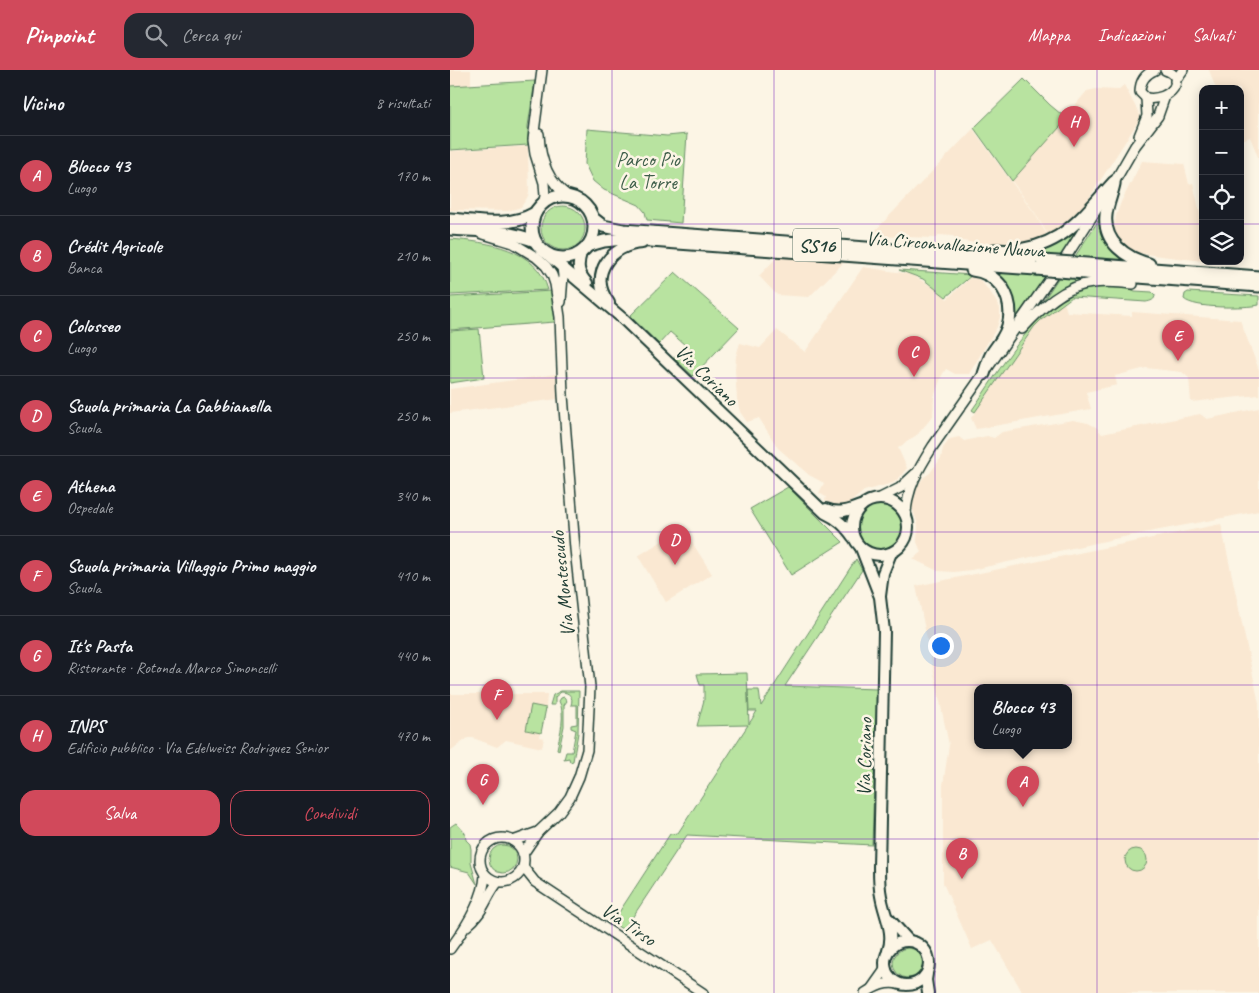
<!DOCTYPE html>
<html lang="it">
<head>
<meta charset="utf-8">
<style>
	:root { --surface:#171b24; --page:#242831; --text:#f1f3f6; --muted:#9ea1a6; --line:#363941; --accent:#d1495b }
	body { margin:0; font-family:Caveat,sans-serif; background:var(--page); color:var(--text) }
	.controls { position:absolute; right:15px; top:15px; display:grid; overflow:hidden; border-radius:10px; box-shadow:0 2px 12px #0003 }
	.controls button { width:45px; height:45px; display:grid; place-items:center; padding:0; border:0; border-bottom:1px solid var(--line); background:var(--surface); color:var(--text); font:25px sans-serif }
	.you { position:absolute; left:490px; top:575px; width:18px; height:18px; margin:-12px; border:4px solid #fff; border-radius:50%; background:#1a73e8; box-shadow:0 0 0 8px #1a73e833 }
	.badge { display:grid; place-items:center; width:32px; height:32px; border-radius:50%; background:var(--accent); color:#fff; font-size:16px; font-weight:700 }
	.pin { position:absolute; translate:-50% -41px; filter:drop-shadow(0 1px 2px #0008) }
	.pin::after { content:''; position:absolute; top:26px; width:18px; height:15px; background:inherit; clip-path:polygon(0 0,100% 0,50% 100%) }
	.popup { position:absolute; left:524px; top:614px; width:98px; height:65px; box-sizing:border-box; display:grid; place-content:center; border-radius:10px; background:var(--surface); filter:drop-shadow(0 1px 4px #0005); font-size:16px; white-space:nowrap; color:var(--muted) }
	.popup b { font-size:19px; color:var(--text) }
	.popup::after { content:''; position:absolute; left:50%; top:100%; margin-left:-10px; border:10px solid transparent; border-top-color:var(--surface) }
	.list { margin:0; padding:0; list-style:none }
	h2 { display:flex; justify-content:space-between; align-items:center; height:65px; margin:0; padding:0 20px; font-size:21px }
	h2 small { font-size:16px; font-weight:400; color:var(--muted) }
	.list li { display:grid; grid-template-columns:32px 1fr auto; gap:15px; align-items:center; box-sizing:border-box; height:80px; padding:0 20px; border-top:1px solid var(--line) }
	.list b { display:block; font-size:19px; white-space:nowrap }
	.list p { margin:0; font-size:16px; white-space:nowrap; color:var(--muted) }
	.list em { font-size:16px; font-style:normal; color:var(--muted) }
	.actions { display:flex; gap:10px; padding:15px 20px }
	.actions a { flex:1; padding:11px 0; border:1px solid var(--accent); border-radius:15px; text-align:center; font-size:18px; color:var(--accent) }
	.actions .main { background:var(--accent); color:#fff }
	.icon { flex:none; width:28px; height:28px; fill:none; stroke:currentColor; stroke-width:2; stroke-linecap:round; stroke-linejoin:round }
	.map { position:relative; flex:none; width:809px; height:923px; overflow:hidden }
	header { display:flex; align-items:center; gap:30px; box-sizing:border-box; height:70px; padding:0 25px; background:var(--accent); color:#fff }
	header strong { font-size:24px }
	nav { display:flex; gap:28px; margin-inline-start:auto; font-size:18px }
	.search { width:350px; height:45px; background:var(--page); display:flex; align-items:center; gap:12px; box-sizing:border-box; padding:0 18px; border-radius:15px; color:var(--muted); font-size:19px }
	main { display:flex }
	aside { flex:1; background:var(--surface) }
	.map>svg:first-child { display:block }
	.built { fill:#fae8d2; fill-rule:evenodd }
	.green { fill:#b8e3a0; stroke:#6c906a }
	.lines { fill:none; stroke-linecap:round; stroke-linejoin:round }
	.tertiary-casing { stroke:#1f3d34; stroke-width:12 }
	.secondary-casing { stroke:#1f3d34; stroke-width:14 }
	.primary-casing { stroke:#1f3d34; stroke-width:15 }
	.tertiary { stroke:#fcf5e5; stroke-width:9 }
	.secondary { stroke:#fcf5e5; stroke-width:10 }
	.primary { stroke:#fcf5e5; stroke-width:11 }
	.primary-bridge-casing { stroke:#1f3d34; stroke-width:15; stroke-linecap:butt }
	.primary-bridge { stroke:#fcf5e5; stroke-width:11 }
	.grid { fill:none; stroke:#7b2cbf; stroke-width:1; stroke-opacity:0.55 }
	.labels { text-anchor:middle; stroke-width:5; stroke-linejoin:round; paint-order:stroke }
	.shield { fill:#fcf5e5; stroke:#617469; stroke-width:1 }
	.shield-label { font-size:19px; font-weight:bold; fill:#1f3d34 }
	.park-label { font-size:20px; fill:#3e5e4a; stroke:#fcf5e5 }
	.street-label { font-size:20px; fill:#1f3d34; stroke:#fcf5e5 }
</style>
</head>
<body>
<header>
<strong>Pinpoint</strong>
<div class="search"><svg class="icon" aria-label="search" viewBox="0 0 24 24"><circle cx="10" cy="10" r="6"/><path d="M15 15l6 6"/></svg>Cerca qui</div>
<nav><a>Mappa</a><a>Indicazioni</a><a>Salvati</a></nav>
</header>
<main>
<aside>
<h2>Vicino<small>8 risultati</small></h2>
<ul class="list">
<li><span class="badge">A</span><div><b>Blocco 43</b><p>Luogo</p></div><em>170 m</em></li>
<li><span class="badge">B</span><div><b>Crédit Agricole</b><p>Banca</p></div><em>210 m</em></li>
<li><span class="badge">C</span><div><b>Colosseo</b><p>Luogo</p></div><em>250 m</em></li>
<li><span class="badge">D</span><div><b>Scuola primaria La Gabbianella</b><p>Scuola</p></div><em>250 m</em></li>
<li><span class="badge">E</span><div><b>Athena</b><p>Ospedale</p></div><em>340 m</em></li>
<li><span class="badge">F</span><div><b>Scuola primaria Villaggio Primo maggio</b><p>Scuola</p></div><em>410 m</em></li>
<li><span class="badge">G</span><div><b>It's Pasta</b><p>Ristorante · Rotonda Marco Simoncelli</p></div><em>440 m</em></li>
<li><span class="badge">H</span><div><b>INPS</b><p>Edificio pubblico · Via Edelweiss Rodriguez Senior</p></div><em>470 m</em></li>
</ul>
<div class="actions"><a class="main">Salva</a><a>Condividi</a></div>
</aside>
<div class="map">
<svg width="809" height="923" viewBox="0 0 809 923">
	<rect width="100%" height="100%" fill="#fcf5e5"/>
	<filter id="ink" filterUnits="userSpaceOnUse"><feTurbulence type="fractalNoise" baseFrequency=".02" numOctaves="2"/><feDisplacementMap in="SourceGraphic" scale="10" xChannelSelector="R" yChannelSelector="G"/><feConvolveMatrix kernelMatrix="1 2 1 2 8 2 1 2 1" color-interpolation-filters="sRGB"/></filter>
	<g filter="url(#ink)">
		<!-- built -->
		<g class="built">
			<path d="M0,0H21V15L0,16Z"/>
			<path d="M759,0H809V89L800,67L792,70L790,68V19H766Z"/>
			<path d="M674,15L691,47L634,136L613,156L598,165L585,143L562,111L616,49L615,47L637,21L646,19L668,20Z"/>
			<path d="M523,59L585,144L597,165L578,173L561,175L525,173L507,170L503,166L489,165L487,168L420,166Z"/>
			<path d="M78,76L79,123L77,128L71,137L58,141L0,140V81Z"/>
			<path d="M692,91L734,94L739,114L743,113L753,156V191L686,183L672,174L666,165L664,157L666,146L671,132Z"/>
			<path d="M329,185L396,190L359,227L327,225L309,206Z"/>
			<path d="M413,197L460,204L485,218L497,229L522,206L530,210L541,223L550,238V247L547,257L519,304H505L496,299L492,305L484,327L483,346L468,364L448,378L457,398L450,407L443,413L414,421L397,435L388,436L375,431L376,427L369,423L374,413L359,405L328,378L309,348L297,352L290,342L287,329L285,300L286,286L290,273L310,278L327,260L355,282Z"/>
			<path d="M614,232L617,242L682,246V242L790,250L809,300V325L741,332L739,308L732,302L696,298L665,306L667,315L636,322L641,339L526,359L521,348L584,257L591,250Z"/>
			<path d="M106,304L108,329L0,343V319Z"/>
			<path d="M809,338V441L678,466L521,500L504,502L488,501L463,489L471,482L467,472L468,455L462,437V428L465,419L474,407L480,403L491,388L493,378L500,369L509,367L514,371L537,366L544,368L552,362L623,350L638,353L646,357L652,364L750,344L757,349Z"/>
			<path d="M771,454L809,634V923H573L542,870L522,879L493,813V715L499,675L466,516ZM528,618H618V676H528Z"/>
			<path d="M233,458L262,504L216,532L188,486Z"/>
			<path d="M0,624H97L96,638L90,667L94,668L92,678L56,670L47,677L23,668H18L0,681Z"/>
		</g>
		<!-- green -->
		<g class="green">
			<path d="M574,9L600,35L617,49L562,111L524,58Z"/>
			<path d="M85,11L78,56V75L0,80V16Z"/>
			<path d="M137,59L217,66L237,64L231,153L197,150L195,142L189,135L154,120L143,111L135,94Z"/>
			<circle cx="113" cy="158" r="22"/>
			<path d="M652,145L680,192L624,188Z"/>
			<path d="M630,155L609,187L554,184Z"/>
			<path d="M0,169C37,172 87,178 98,220L0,225Z"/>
			<path d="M449,200L522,205L496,227L473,209Z"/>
			<path d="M539,200L597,204L565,249V238Z"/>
			<path d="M225,202L289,258L243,306L224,288L235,275L220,262L209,274L180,246Z"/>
			<path d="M609,207L637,209L616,217L591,234Z"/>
			<path d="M648,217L677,218L685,221L702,222L705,225C705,230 701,231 696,232L622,227L591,250L584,257L525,342L522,340C551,299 581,242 629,220C634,218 641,218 648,217Z"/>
			<path d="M102,221L105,252L0,260V227Z"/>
			<path d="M738,222L809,226V235C795,238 744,239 734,229L735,224Z"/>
			<path d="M29,259L34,308L0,313V261Z"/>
			<path d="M338,417L393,472L341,505L300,439Z"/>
			<circle cx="431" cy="457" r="26"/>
			<path d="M406,489L412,500L335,616L427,619L422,775L237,765L174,860L167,856V852L164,850L220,764L228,763L298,655L247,656L254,630V615H250L247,604L297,603L299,654L307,641H299L298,620H309L311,636Z"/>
			<path d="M111,621H129L128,663L123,691L120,692L119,688L114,689L116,682H122L126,660L121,658V655L127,654V635H121C124,627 119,622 111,622L105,627V635H100L103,625Z"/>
			<path d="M114,627L117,631L114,635V656L109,680L107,679C110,664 116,644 109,631L111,628Z"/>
			<path d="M81,635L96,638L91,663L76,660Z"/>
			<path d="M6,753L15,763L16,770L20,774L21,779V793L27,814L19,802L0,797V757Z"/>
			<circle cx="53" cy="789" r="14"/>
			<circle cx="686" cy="790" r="11"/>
			<circle cx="458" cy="893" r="15"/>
		</g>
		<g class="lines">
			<defs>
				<g id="tertiary">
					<path d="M92,0L83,70L85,84L94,113L95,126L93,134"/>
					<path d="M705,0C695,4 690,11 690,22L696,28C721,32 738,7 715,0"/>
					<path d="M725,11L733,0"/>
					<path d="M89,64C90,88 98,112 118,126"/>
					<path d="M689,66L697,46L696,28"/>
					<path d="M662,116L685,76L708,46L715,26"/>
					<path d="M30,163L63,173L86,187L96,196L102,205L105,214L110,247L113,325L125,479L140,617L137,680L129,707L120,727L109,742L88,762L73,784"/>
					<path d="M616,187L652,131"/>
					<path d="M111,232L113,206L112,197"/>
					<path d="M572,259C590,239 615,215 643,213C656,211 670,213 683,214"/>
					<path d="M428,429L450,418L465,404"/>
					<path d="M456,447C456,419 469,398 483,376L602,206"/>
					<circle cx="52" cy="790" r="22"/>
					<path d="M63,771L88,762"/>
					<path d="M73,797L85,812L253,923"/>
					<path d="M17,856C35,841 35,828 48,812"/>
					<path d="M0,879C14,860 34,829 35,805"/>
					<path d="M422,918L434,901L435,896"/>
					<path d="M415,923C426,916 436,911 449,914"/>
				</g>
				<g id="secondary">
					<path d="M131,183C127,196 128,203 137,213"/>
					<path d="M99,186L172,248L375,443C388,449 395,456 403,467"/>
					<path d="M159,233C138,205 160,175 192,173"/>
					<circle cx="430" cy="457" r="28"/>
					<path d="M376,439C388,444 398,441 410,436"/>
					<path d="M411,478L430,527L434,561L429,797C429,807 429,817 431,826C434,845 445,862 438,881"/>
					<path d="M430,526L433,503L441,483"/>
					<path d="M439,849L458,870"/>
					<circle cx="457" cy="893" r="22"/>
					<path d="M477,904L476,910L478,923"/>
				</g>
				<g id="primary">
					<path d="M664,114C662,124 657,135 656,145C653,172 676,188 699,194"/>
					<circle cx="113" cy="157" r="31"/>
					<path d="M0,149C29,151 59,158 85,143"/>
					<path d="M144,149L153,156L173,160L592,191"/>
					<path d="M0,159C29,161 58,160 85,171"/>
					<path d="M140,175L154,171L173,169L586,199"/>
					<path d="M544,180C605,185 627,153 664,112"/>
					<path d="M624,193L809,207"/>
					<path d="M522,200C534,201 544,207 552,217C563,234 562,253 552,269C548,275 544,280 541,285C538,291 536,298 534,304"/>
					<path d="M621,202L809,216"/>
				</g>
			</defs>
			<!-- tertiary casing -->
			<use href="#tertiary" class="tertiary-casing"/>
			<!-- secondary casing -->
			<use href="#secondary" class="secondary-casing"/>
			<!-- primary casing -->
			<use href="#primary" class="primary-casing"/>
			<!-- tertiary -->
			<use href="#tertiary" class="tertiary"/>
			<!-- secondary -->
			<use href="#secondary" class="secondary"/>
			<!-- primary -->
			<use href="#primary" class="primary"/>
			<defs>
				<g id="primary-bridge">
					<path d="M592,191L624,193"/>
					<path d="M586,199L621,202"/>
				</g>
			</defs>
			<!-- primary-bridge casing -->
			<use href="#primary-bridge" class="primary-bridge-casing"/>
			<!-- primary-bridge -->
			<use href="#primary-bridge" class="primary-bridge"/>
		</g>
	</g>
	<!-- grid -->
	<path class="grid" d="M162,0V923M324,0V923M485,0V923M647,0V923M0,154H753M790,154H809M0,308H809M0,462H809M0,615H809M0,769H809"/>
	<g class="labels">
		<!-- shield labels -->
		<rect class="shield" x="343" y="158.5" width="48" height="33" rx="4"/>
		<g class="shield-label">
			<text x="367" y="182">SS16</text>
		</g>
		<!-- park labels -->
		<g class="park-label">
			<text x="198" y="96">Parco Pio<tspan x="198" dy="23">La Torre</tspan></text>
		</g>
		<!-- street labels -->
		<g class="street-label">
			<text transform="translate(505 174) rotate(4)" y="7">Via Circonvallazione Nuova</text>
			<text transform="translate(257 305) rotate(44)" y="7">Via Coriano</text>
			<text transform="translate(112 514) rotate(-96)" y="7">Via Montescudo</text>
			<text transform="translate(414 687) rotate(-89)" y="7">Via Coriano</text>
			<text transform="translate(179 854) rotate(34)" y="7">Via Tirso</text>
		</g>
	</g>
</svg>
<div class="controls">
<button>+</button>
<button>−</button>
<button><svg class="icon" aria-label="locate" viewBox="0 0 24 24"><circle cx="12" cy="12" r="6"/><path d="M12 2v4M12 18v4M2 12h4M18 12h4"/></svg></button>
<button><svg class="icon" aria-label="layers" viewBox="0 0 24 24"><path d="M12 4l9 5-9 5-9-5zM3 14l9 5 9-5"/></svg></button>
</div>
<div class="you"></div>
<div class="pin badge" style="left:573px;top:737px">A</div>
<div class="popup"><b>Blocco 43</b>Luogo</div>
<div class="pin badge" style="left:512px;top:809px">B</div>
<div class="pin badge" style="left:464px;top:307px">C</div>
<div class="pin badge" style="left:225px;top:495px">D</div>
<div class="pin badge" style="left:728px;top:291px">E</div>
<div class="pin badge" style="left:47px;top:650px">F</div>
<div class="pin badge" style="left:33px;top:735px">G</div>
<div class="pin badge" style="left:624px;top:77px">H</div>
</div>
</main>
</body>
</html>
